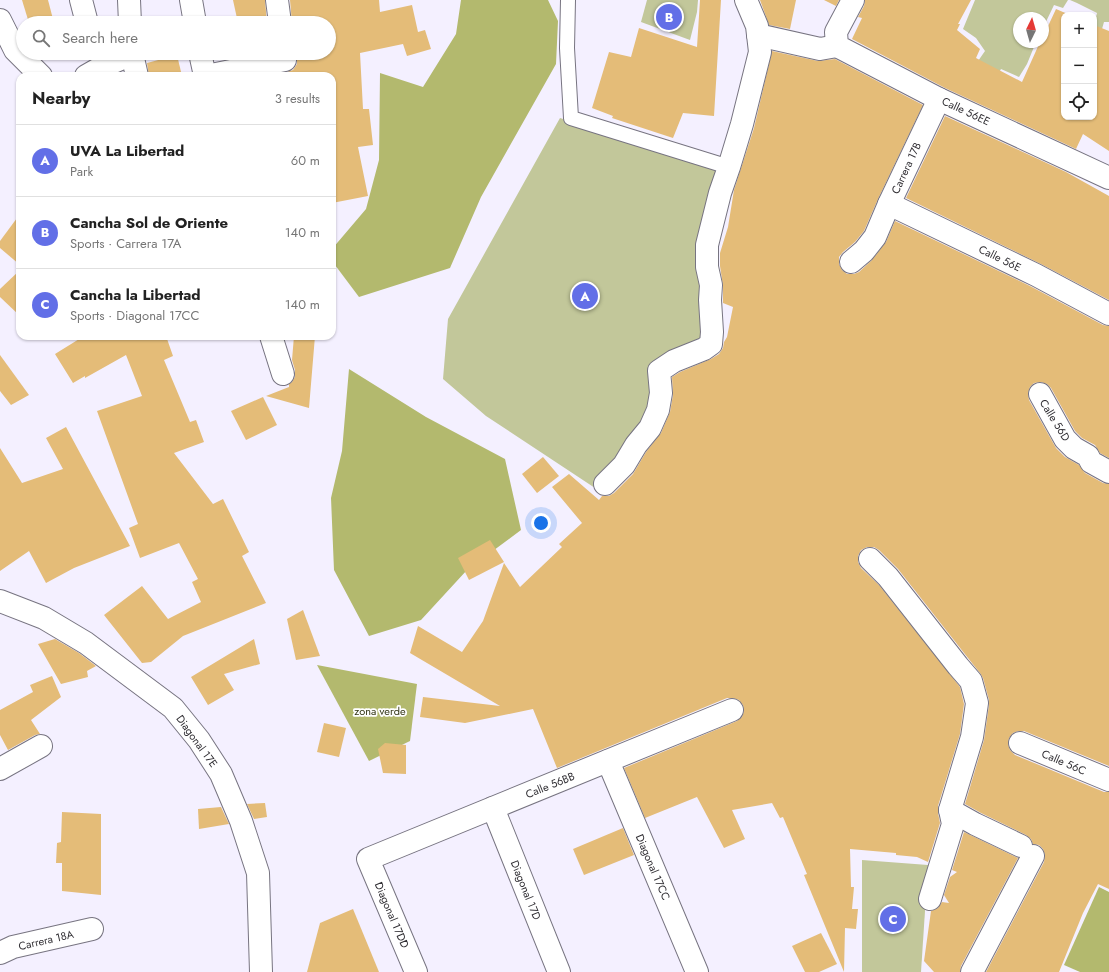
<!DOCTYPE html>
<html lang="en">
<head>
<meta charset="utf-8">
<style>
	:root { --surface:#fff; --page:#f6f6f6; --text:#222; --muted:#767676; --line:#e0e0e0; --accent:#626fe7 }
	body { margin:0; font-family:Jost,sans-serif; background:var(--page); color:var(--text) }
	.controls { position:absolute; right:12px; top:12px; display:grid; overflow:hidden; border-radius:8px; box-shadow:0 1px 3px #0004 }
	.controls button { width:36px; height:36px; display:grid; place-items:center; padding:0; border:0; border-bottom:1px solid var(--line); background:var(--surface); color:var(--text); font:20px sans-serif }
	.compass { position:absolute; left:1013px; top:12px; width:36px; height:36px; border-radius:50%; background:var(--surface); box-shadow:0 1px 3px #0004; rotate:5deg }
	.you { position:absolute; left:541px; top:523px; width:14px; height:14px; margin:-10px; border:3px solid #fff; border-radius:50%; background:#1a73e8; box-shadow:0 0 0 6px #1a73e833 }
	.badge { display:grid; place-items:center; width:26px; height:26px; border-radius:50%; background:var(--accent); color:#fff; font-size:13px; font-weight:700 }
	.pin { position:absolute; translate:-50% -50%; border:2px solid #fff; box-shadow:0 1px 4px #0006 }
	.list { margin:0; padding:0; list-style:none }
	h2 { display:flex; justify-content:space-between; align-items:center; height:52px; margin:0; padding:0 16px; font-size:17px }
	h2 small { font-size:13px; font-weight:400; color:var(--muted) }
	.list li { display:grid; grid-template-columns:26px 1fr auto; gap:12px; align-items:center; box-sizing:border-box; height:72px; padding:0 16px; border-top:1px solid var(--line) }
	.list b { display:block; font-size:15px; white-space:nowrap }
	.list p { margin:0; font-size:13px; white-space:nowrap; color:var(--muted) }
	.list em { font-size:13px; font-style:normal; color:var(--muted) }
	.icon { flex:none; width:22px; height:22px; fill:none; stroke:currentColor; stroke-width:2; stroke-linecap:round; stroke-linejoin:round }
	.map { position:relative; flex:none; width:1109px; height:972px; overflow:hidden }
	.search { position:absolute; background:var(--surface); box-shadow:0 1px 3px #0004; left:16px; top:16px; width:320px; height:44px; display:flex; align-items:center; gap:10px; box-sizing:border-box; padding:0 14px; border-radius:22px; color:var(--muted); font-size:15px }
	.panel { position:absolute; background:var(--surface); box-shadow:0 1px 3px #0004; left:16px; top:72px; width:320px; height:268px; border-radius:12px }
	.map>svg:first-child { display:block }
	.green { fill:#c2c79a }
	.forest { fill:#b3b96e }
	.building { fill:#e4bc78 }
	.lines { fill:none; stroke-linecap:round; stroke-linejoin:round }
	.service-casing { stroke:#777481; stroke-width:16 }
	.minor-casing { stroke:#777481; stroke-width:24 }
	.tertiary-casing { stroke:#777481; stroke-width:24 }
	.service { stroke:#fff; stroke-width:14 }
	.minor { stroke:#fff; stroke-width:22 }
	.tertiary { stroke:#fff; stroke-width:22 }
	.labels { text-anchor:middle; stroke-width:3.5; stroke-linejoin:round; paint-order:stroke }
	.street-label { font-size:11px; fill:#302e33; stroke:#fff }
	.park-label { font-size:11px; fill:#313413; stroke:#fff }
</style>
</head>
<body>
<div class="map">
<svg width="1109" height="972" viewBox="0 0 1109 972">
	<rect width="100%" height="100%" fill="#f4f0ff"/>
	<!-- green -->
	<g class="green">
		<path d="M647,0H698L697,12L690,40L641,22Z"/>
		<path d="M975,0H1068L1063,8L1054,5L1043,28V18H1019V42H1036L1027,64L1019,77L1001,69L993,83L976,64L985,51L976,38L963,29Z"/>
		<path d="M1070,0H1109V22H1104L1102,29L1094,26L1097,13L1077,3Z"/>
		<path d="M560,118L722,171L710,330L659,386L622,462L595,488L486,416L443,379L448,319Z"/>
		<path d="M862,860L928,865L921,972H862Z"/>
	</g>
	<!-- forest -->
	<g class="forest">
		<path d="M461,0H548L558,21L556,64L481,197L450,268L359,297L332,261V249L366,209L379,160L380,73L423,87L456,34Z"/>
		<path d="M349,369L426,417L505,459L521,530L467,570L421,620L369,636L334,570L331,498L342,451Z"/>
		<path d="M317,665L417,684L410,741L369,761Z"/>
		<path d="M1099,887L1109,892V972H1080L1064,965Z"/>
	</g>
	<!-- building -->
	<g class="building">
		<path d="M22,0H48L54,23H29Z"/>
		<path d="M233,0H265L267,23H238Z"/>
		<path d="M290,0H379L380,12L412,5L418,32L425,30L431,49L407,56L403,44L360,53L363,109H369L373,145L358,147L368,196L332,203V76H269L287,72L293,70L297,64V58L295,53H329V23H292Z"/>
		<path d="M700,0H721L714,116L683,113L673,138L612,118L613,116L592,108L609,52L631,57L639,28L697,47Z"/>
		<path d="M760,0H796L790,29L769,25Z"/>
		<path d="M824,0H839L836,6Z"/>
		<path d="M865,0H971L958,24H960L957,30L980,49L976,58L1022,82L1040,42H1043V37L1056,9L1070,15H1064V117H1094V25L1109,31V151L1083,134L1076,149L945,88L852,39L862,18L858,17L864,6Z"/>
		<path d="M772,51L818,61L835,59L923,105L878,199L864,231L855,242L843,252L839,257V264L842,270L847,274H854L859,272L872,260L886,242L895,221L1030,286L1103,325L1109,326V458L1100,453L1095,445L1082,438L1075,431L1051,388L1047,384L1041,382L1034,383L1030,387L1028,393L1029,400L1056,448L1065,457L1079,465L1085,473L1103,483L1109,484V766L1024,731H1018L1013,733L1009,738L1008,744L1010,750L1015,755L1104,792H1109V889L1098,884L1083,913L1059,972H986L1044,862L1045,855L1043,849L1039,845L1033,844L1031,839L1026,835L981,813L965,804L984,740L989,705V700L983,678L980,673L968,658L898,569L879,550L874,547H867L861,550L858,556V562L861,568L879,585L960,687L964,704L960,734L938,806V813L940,823L928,862L917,857L896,855V853L850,849L851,887H854L852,909H858L856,929L845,928L844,972L804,875L807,874L783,817L780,818L772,803L732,810L745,839L724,848L697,797L645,818L624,768L737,721L742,717L744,711L743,705L739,700L733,698H727L557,768L533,709L465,723L420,717L423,697L500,706L410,653L418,626L462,652L483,621L504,563L520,587L562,547L559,544L582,523L552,487L569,474L599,500L602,496H609L614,493L633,474L646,452L661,433L670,412L673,395L672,377L680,372L711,359L719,354L723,348L724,342L727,337L733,307L723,303V286L720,266V253L728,227L734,190L754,128Z"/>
		<path d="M224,53H257L225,59Z"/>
		<path d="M177,55L182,76H149L147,63Z"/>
		<path d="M945,116L1066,172L1109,196V300L1041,264L906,198Z"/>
		<path d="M20,214V265L0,248V241Z"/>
		<path d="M20,270V316L0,297V289Z"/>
		<path d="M84,336H166L173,356L164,360L190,422L196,420L204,442L174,453L213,504L223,499L249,552L242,556L266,603L183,636L151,662L142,663L104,615L142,586L168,619L201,602L192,582L198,579L179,543L140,558L129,528L138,524L97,411L142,396L126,355L85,378V376L73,383L55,354Z"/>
		<path d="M294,336H315L309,408L266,396L289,387V384L292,382L295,377V370L292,360Z"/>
		<path d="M0,355L29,395L11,405L0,391Z"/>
		<path d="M263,397L277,425L246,440L231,411Z"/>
		<path d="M66,427L130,546L74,568L46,583L29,551L0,571V448L22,483L63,469L46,438Z"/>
		<path d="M543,457L559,476L537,493L522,474Z"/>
		<path d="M490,540L504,562L469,580L458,558Z"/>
		<path d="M303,610L320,656L296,660L287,619Z"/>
		<path d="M55,639L79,653L96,666L87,671L88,677L61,684L38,644Z"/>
		<path d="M254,639L260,664L224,674L234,690L208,705L191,677Z"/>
		<path d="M52,676L61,697L31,720L40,734L35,735L8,750L0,735V710L33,692L30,685Z"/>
		<path d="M324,723L346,728L339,757L317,752Z"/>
		<path d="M385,743L406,745V774L383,773L378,749Z"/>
		<path d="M265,803L267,817L254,819L247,804Z"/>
		<path d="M221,807L229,824L199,829L198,809Z"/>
		<path d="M62,812L101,814V895L62,891V863H56L57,843L61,842Z"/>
		<path d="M623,828L634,855L584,875L573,849Z"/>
		<path d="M964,832L1018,858L961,966L960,972H934L924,961L931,911L938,908L942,902L949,903L944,895L950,877L957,872L952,870Z"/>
		<path d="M353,909L379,972H307L320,923Z"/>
		<path d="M821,933L837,964L819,972H805L792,946Z"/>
	</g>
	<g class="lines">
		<defs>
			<path id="service" d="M568,0L567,48L571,118L729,167"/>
			<g id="minor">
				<path d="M81,0L87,23"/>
				<path d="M129,0L130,23"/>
				<path d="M191,0L195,23"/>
				<path d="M277,0L280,23"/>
				<path d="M0,20L15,50L41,76"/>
				<path d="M758,35L820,49L837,46"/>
				<path d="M200,53L205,76"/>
				<path d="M132,54L137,76"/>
				<path d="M86,76L100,68L132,54V53"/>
				<path d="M206,76L285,60"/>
				<path d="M889,204L1036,275L1109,314"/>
				<path d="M851,262L864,251L875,237L889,204L939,99"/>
				<path d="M271,336L283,374"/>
				<path d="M1040,394L1065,439L1074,448L1088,456L1091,462L1109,472"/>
				<path d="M605,484L624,465L636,445L650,428L658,410L661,393L659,371L674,361L704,349L711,344L712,332L710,300L711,285L707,267V245L720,193L729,167L742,124L760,52L757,26L746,0"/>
				<path d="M870,559L888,577L958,666L971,681L977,703L972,737L950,810L953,824L930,899"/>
				<path d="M0,601L44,618L86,643L173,708L199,740L221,774L241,821L258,873L261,972"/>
				<path d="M1020,743L1109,780"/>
				<path d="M608,761L697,972"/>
				<path d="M0,769L41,746"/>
				<path d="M493,808L559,972"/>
				<path d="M950,810L975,824L1021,846"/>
				<path d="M0,953L13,947L92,929"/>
				<path d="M416,972L368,859L732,710"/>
				<path d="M972,972L1033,856"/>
			</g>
			<path id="tertiary" d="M853,0L836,32L837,46L939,99L1109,178"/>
		</defs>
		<!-- service casing -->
		<use href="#service" class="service-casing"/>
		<!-- minor casing -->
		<use href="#minor" class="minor-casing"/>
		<!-- tertiary casing -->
		<use href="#tertiary" class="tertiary-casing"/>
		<!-- service -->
		<use href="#service" class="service"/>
		<!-- minor -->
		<use href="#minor" class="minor"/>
		<!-- tertiary -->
		<use href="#tertiary" class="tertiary"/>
	</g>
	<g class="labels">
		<!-- street labels -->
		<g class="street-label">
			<text transform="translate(966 111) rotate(25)" y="4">Calle 56EE</text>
			<text transform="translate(906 168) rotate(-65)" y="4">Carrera 17B</text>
			<text transform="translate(1000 258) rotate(26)" y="4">Calle 56E</text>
			<text transform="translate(1055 420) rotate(58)" y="4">Calle 56D</text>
			<text transform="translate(197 741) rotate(54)" y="4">Diagonal 17E</text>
			<text transform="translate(1064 762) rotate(23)" y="4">Calle 56C</text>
			<text transform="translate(550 785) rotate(-22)" y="4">Calle 56BB</text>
			<text transform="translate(653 867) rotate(67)" y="4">Diagonal 17CC</text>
			<text transform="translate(526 890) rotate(68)" y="4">Diagonal 17D</text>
			<text transform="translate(392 915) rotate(67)" y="4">Diagonal 17DD</text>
			<text transform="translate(46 940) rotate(-13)" y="4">Carrera 18A</text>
		</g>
		<!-- park labels -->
		<g class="park-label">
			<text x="380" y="715">zona verde</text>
		</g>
	</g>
</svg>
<div class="controls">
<button>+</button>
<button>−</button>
<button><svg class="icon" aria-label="locate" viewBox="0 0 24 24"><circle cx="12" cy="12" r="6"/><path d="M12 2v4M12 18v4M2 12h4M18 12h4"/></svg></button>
</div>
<svg class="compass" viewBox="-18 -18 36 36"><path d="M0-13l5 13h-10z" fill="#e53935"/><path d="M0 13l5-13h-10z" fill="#767676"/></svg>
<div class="you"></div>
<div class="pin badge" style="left:585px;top:296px">A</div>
<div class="pin badge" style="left:669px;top:17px">B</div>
<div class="pin badge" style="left:893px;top:919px">C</div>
<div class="search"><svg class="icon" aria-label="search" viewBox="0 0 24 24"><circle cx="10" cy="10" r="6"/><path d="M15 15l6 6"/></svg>Search here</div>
<section class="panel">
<h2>Nearby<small>3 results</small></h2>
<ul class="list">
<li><span class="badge">A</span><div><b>UVA La Libertad</b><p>Park</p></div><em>60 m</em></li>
<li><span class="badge">B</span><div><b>Cancha Sol de Oriente</b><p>Sports · Carrera 17A</p></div><em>140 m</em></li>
<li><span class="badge">C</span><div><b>Cancha la Libertad</b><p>Sports · Diagonal 17CC</p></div><em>140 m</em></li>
</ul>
</section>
</div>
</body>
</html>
